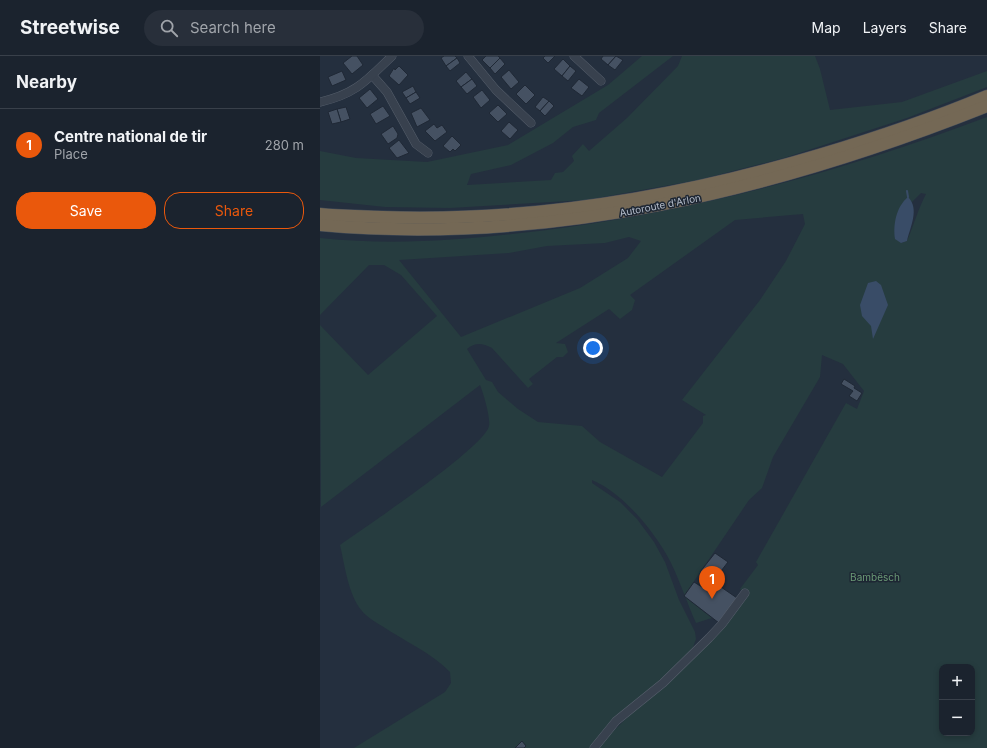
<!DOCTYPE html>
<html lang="en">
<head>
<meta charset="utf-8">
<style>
	:root { --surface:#1b232e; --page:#282f3a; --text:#f1f3f6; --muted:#a0a4aa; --line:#39404a; --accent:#ea580c }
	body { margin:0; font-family:Inter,sans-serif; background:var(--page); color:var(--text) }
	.controls { position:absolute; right:12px; bottom:12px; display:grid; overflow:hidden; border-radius:8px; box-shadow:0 2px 6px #0003 }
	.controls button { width:36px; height:36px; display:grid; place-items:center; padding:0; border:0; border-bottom:1px solid var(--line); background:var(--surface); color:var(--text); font:20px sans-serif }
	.you { position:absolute; left:273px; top:292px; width:14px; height:14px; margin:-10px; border:3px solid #fff; border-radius:50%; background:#1a73e8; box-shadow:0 0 0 6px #1a73e833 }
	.badge { display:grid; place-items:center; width:26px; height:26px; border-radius:50%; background:var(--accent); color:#fff; font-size:13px; font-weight:700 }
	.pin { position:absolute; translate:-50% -33px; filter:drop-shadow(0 1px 2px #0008) }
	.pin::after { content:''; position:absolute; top:21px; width:14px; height:12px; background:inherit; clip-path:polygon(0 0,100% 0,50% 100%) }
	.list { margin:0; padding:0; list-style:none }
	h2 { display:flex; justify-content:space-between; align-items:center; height:52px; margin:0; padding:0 16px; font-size:17px }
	h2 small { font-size:13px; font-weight:400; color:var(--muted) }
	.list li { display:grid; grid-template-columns:26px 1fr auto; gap:12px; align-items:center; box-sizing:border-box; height:72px; padding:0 16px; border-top:1px solid var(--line) }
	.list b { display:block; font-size:15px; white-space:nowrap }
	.list p { margin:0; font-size:13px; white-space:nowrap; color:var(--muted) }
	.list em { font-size:13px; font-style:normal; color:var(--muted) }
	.actions { display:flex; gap:8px; padding:12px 16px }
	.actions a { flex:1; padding:9px 0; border:1px solid var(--accent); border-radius:16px; text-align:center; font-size:14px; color:var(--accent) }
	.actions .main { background:var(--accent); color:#fff }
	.icon { flex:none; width:22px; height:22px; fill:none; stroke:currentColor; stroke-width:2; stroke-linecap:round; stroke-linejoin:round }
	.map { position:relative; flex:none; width:667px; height:692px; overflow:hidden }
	header { display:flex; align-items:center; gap:24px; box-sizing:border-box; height:56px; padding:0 20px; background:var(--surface); border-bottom:1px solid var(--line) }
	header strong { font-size:19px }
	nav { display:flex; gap:22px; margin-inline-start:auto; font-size:14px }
	.search { width:280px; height:36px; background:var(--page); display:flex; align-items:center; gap:10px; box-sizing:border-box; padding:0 14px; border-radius:22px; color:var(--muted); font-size:15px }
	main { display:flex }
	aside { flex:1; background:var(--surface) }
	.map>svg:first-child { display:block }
	.green { fill:#263c3f; fill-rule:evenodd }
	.water { fill:#394c67 }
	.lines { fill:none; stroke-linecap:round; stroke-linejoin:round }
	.stream { stroke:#394c67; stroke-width:2 }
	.building { fill:#455162; stroke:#1f2835 }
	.minor-casing { stroke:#565f6c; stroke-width:9 }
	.highway-casing { stroke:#434c59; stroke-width:13 }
	.minor { stroke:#38414e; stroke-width:8 }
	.highway { stroke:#746855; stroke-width:12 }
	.labels { text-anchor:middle; stroke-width:3; stroke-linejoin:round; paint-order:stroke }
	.street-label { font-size:10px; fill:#b4bcc9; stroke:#1d2633 }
	.park-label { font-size:10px; fill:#6b9a76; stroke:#1d2633 }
</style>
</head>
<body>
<header>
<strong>Streetwise</strong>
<div class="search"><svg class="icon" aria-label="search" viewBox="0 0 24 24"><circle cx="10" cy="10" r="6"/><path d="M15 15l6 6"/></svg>Search here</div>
<nav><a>Map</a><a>Layers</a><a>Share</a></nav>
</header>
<main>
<aside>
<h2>Nearby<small></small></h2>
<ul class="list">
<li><span class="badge">1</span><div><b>Centre national de tir</b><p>Place</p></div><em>280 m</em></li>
</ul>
<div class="actions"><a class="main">Save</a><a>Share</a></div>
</aside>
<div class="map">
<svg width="667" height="692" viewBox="0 0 667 692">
	<rect width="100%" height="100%" fill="#242f3e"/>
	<!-- green -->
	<g class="green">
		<path d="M322,0H353L279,57L276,64L253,71L233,87L191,109L151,118L147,129L231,124L235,117L243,116L254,105L252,100L263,88L269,95L307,62L358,10L362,0H495L500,13L510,54L582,46L667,15V31L587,62L464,102L378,124L266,144L130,152L65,151L0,144V95L36,102L107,106L188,89L288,29Z"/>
		<path d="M667,61V692H276L315,654L345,631L386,590L427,539L420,533L438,509L436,506L526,347L537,353L544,335L523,308L502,299L500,321L453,401L442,432L429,444L364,540L392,562L376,567C367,547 360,525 350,505C335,476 303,437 272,424V427L300,446L317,463L334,486L345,506L359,544L375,576L376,583L372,594L341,624L296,660L270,692H34L125,636L131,627L130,616C112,597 84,585 62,570C55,566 47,561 42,555C28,538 25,510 20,489C44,472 165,391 169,370C171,362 163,336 160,329L1,451L0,269L48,319L117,260L81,219L64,209H49L0,259V182C76,190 144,184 219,175C373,156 522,116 667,61ZM601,137L606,138C598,153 594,169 587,185L581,187L588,142L592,146ZM483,158L485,168L466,205L440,244L362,344L386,359L383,360V367L342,421L280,386L262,370L218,366L198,353L178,336L172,326L166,324L147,293C155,286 162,287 172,292L208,332L213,328L209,323L237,301H243L248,296L245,288L236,287L289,253L300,263L312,254L315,244L310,239L415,164ZM309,181L321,185L308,202L260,232L141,281L79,204L189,197L227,190L285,187ZM622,611H652V677H622Z"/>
	</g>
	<!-- water -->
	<g class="water">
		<path d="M588,141C600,153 590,171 587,185L581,187L575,183C573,169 576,151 588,141Z"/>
		<path d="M556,225L561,229L568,249L553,283L551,270L542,260L540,249L548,227Z"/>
	</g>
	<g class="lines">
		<!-- stream -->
		<path class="stream" d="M587,135L588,141"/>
	</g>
	<!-- building -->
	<g class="building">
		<path d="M32,0H37L43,9L32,18L23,7Z"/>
		<path d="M124,0H135L137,2L126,10L121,2Z"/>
		<path d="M166,0H178L180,2L170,12L162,4Z"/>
		<path d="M225,0H235L228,7L223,2Z"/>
		<path d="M283,0H296L288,9L281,3Z"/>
		<path d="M296,0L303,4L295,14L288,9Z"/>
		<path d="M137,2L140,7L130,15L126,10Z"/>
		<path d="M180,2L185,8L175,18L170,12Z"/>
		<path d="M243,3L250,10L242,20L234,13Z"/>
		<path d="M79,10L88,19L79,29L69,20L74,12L75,14Z"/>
		<path d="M250,10L256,15L248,25L242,20Z"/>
		<path d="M189,14L199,26L191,33L181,21Z"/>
		<path d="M22,15L26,24L12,30L8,21Z"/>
		<path d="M146,16L152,23L141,31L136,25Z"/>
		<path d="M152,23L157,30L147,38L141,31Z"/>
		<path d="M259,23L269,31L262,40L251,32Z"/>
		<path d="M205,29L215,39L206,48L196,38Z"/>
		<path d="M93,30L96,36L86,42L82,36Z"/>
		<path d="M50,33L58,43L47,52L39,42Z"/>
		<path d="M162,34L170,44L161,52L153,41Z"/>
		<path d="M96,36L100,42L90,48L86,42Z"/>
		<path d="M223,41L229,45L220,55L215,51Z"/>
		<path d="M229,45L234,50L225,60L220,55Z"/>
		<path d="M178,49L187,58L178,66L169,57Z"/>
		<path d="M63,50L70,60L56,68L50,58Z"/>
		<path d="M26,51L30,63L21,66L17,53Z"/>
		<path d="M101,52L110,64L97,71L91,57Z"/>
		<path d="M17,53L21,66L12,68L8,56Z"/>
		<path d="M189,66L198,74L190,83L181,75Z"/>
		<path d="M114,68L117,72L122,69L127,76L115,85L105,75Z"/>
		<path d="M73,70L78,78L77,82L68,88L61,78Z"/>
		<path d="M132,80L141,89L135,95L133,93L130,96L123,90Z"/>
		<path d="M79,84L89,97L77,102L69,92Z"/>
		<path d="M524,323L535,330L534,332L542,337L537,345L529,340L533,335L521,328Z"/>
		<path d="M395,497L408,506L398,519L389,512L384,519L380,516Z"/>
		<path d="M388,522L417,542L399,567L364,540L374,526L382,531Z"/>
		<path d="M202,685L206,690L204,692H195Z"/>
	</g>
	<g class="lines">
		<defs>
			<g id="minor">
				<path d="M148,0L176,34L211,67"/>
				<path d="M254,0L281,25"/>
				<path d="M52,19L67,36L96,88L108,97"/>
				<path d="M0,46C36,38 47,24 72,0"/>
				<path d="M274,692L296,665L343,627L389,582L402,568L425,537"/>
			</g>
			<g id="highway">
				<path d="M0,158C20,160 41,160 62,161C211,166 356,142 499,99C556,82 612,63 667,40"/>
				<path d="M0,169C228,190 456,134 667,50"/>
			</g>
		</defs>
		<!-- minor casing -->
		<use href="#minor" class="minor-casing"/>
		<!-- highway casing -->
		<use href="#highway" class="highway-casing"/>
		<!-- minor -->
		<use href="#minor" class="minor"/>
		<!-- highway -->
		<use href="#highway" class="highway"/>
	</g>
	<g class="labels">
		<!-- street labels -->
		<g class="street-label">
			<text transform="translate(340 149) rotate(-11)" y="4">Autoroute d'Arlon</text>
		</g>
		<!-- park labels -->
		<g class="park-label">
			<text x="555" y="525">Bambësch</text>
		</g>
	</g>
</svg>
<div class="controls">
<button>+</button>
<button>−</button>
</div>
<div class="you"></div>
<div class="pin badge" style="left:392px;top:543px">1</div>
</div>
</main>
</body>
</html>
